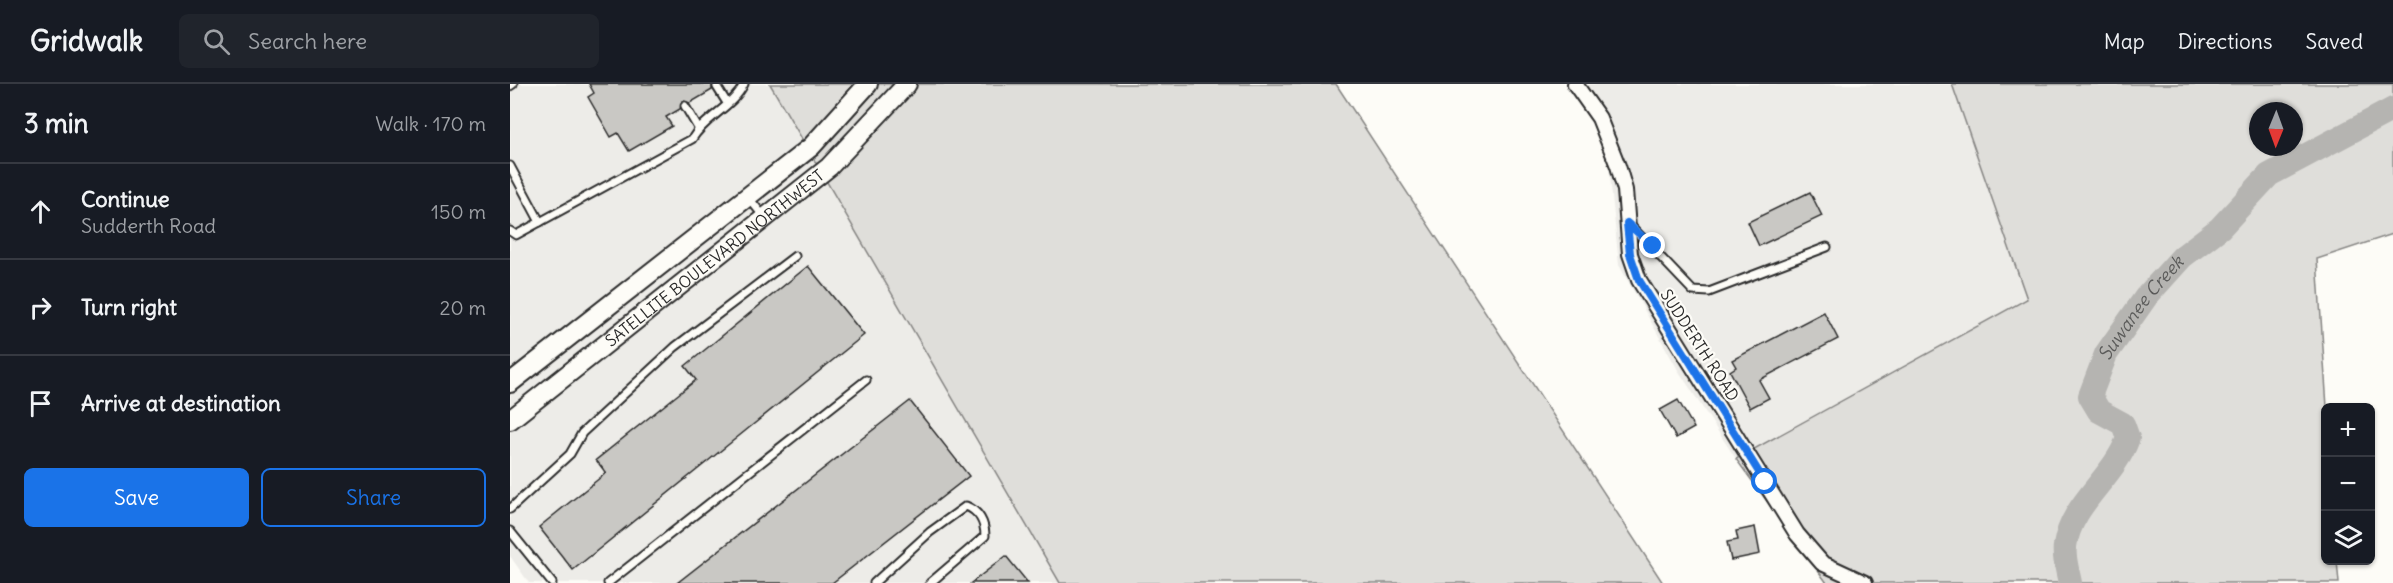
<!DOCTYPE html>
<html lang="en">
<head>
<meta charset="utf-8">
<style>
	:root { --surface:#171b24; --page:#20242c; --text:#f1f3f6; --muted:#9ea1a6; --line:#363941; --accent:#1a73e8 }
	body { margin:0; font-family:Delius,sans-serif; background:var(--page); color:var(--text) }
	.controls { position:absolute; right:18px; bottom:18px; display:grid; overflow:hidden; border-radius:9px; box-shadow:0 2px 4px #0004 }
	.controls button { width:54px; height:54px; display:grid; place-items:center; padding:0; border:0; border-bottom:2px solid var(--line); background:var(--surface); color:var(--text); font:30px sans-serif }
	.compass { position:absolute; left:1739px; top:18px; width:54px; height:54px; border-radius:50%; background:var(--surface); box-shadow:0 2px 4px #0004; rotate:181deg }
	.stop { position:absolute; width:18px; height:18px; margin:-14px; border:4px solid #1a73e8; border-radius:50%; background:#fff }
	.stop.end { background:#1a73e8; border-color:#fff; box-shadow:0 2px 6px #0008 }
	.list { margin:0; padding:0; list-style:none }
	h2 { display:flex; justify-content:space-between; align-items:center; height:78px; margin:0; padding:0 24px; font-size:26px }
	h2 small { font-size:20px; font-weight:400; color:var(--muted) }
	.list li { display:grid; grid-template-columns:39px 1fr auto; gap:18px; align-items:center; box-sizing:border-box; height:96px; padding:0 24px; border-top:2px solid var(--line) }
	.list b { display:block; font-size:22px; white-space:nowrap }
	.list p { margin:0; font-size:20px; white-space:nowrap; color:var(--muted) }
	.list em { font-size:20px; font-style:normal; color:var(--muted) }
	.actions { display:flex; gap:12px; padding:18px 24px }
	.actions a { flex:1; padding:14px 0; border:2px solid var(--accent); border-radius:9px; text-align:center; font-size:21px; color:var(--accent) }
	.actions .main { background:var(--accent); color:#fff }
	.icon { flex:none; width:33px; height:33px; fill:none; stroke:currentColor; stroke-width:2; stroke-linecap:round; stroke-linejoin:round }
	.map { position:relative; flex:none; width:1883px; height:499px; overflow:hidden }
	header { display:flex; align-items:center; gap:36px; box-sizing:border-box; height:84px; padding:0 30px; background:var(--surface); border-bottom:2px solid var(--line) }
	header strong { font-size:28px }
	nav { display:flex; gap:33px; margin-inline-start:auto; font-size:21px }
	.search { width:420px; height:54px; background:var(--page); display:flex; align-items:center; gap:15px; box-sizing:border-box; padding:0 21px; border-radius:9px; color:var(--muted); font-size:22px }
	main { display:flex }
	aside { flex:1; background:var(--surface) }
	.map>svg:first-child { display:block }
	.built { fill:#edece8 }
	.green { fill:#dfdeda; stroke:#858482; stroke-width:1.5; fill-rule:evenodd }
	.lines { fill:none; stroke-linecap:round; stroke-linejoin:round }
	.river { stroke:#b5b4b1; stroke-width:24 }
	.building { fill:#c9c8c4; stroke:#2b2b2b; stroke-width:1.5 }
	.lane-casing { stroke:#2b2b2b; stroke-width:11 }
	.street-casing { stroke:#2b2b2b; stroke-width:18 }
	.secondary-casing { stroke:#2b2b2b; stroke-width:22 }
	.lane { stroke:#fdfcf7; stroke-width:7 }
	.street { stroke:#fdfcf7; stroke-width:14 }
	.secondary { stroke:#fdfcf7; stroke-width:18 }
	.route { stroke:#1a73e8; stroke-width:8 }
	.labels { text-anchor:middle; stroke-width:4.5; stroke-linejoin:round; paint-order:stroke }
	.street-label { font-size:16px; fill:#2b2b2b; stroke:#fdfcf7 }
	.water-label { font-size:18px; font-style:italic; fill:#5b5b5a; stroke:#fdfcf7 }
</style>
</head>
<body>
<header>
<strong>Gridwalk</strong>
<div class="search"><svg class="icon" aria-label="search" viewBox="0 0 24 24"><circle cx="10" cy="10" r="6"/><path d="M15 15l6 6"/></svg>Search here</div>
<nav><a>Map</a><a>Directions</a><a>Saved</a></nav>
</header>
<main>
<aside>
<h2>3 min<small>Walk · 170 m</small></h2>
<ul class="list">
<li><svg class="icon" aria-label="ahead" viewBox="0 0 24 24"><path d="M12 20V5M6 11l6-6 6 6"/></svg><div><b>Continue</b><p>Sudderth Road</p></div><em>150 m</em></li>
<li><svg class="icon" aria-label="right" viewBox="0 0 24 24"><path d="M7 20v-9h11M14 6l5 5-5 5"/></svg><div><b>Turn right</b></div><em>20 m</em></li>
<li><svg class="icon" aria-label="arrive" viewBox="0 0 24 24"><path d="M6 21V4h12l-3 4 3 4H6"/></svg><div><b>Arrive at destination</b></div></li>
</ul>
<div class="actions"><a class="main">Save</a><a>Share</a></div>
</aside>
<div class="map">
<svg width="1883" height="499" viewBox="0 0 1883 499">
	<rect width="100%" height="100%" fill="#fdfcf7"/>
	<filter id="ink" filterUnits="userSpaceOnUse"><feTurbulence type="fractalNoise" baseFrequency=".0167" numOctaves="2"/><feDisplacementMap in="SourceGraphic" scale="12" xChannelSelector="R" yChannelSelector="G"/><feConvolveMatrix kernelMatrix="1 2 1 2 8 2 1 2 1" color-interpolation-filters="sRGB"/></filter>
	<g filter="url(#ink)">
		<!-- built -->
		<g class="built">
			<path d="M0,0H260L550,499H19L0,472Z"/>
			<path d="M1066,0H1442L1517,215L1226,375L1168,286L1109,181L1094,33Z"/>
		</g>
		<!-- green -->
		<g class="green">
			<path d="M260,0H826L1153,499H550Z"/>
			<path d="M1442,0H1883V150L1807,175L1817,323L1816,476L1827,477L1829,499H1317L1226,375L1517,215ZM1748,27H1784V63H1748Z"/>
		</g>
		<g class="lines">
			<!-- river -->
			<path class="river" id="s1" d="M1560,499C1558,488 1553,473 1555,462C1561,419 1604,394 1618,354L1613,340L1589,327L1580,312L1596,270L1636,213L1672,173L1710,144L1759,91L1883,25"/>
		</g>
		<!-- building -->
		<g class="building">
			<path d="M79,0H202V6L180,19L173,17L170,25L156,33L162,42L119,67L108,49L101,53L78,13L84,9Z"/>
			<path d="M1300,108L1312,132L1249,162L1238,138Z"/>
			<path d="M298,182L354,251L63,486L29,443L96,389L86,376L186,296L175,282Z"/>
			<path d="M1314,228L1328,255L1249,296L1259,314L1240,324L1220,287L1226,283L1222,276Z"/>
			<path d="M1168,316L1184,344L1166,354L1150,326Z"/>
			<path d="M400,317L459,392L322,499H167Z"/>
			<path d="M1245,443L1250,470L1221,476L1217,458L1228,456L1226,447Z"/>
			<path d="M496,472L518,499H461Z"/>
		</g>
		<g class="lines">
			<defs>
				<g id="lane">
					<path d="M0,2L3,0"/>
					<path d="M207,3L217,19"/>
					<path d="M175,22L188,44"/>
					<path d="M0,82L30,138"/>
					<path d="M238,113L255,134"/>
					<path d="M1119,140L1183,207L1199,208L1317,163"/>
					<path d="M0,147L6,151L182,55C195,33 223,23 234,0"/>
					<path d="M0,425L60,370L72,349L165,263L285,172"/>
					<path d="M0,447L42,499"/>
					<path d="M98,499L356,296"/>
					<path d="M364,499L420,448L456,422C469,427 475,439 475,452L420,499"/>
				</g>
				<path id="street" d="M1065,0L1089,34L1108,82L1115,106L1120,170L1129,196L1287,450L1312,479L1355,499"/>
				<g id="secondary">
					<path d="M0,299L301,63L358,0"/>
					<path id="s2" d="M0,336L319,83L397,0"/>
				</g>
			</defs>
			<!-- lane casing -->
			<use href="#lane" class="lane-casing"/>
			<!-- street casing -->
			<use href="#street" class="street-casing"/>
			<!-- secondary casing -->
			<use href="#secondary" class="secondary-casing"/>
			<!-- lane -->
			<use href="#lane" class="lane"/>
			<!-- street -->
			<use href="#street" class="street"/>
			<!-- secondary -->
			<use href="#secondary" class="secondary"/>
		</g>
	</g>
	<g class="lines" filter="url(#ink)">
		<!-- route -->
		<path class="route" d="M1143,162L1117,139L1120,170L1129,196L1255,398"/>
	</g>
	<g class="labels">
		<!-- street labels -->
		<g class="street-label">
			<text dy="6" stroke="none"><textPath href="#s2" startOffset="261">SATELLITE BOULEVARD NORTHWEST</textPath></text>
			<text transform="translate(1190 261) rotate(57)" y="6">SUDDERTH ROAD</text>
		</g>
		<!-- water labels -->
		<g class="water-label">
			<text dy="6" stroke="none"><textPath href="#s1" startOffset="326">Suwanee Creek</textPath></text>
		</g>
	</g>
</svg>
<div class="controls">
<button>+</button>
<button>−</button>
<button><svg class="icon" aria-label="layers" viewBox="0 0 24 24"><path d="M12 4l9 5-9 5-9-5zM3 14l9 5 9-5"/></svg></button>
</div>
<svg class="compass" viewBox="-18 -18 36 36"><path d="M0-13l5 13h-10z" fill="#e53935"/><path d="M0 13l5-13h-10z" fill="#9ea1a6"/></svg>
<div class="stop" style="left:1255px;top:398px"></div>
<div class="stop end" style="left:1143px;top:162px"></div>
</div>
</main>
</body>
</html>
